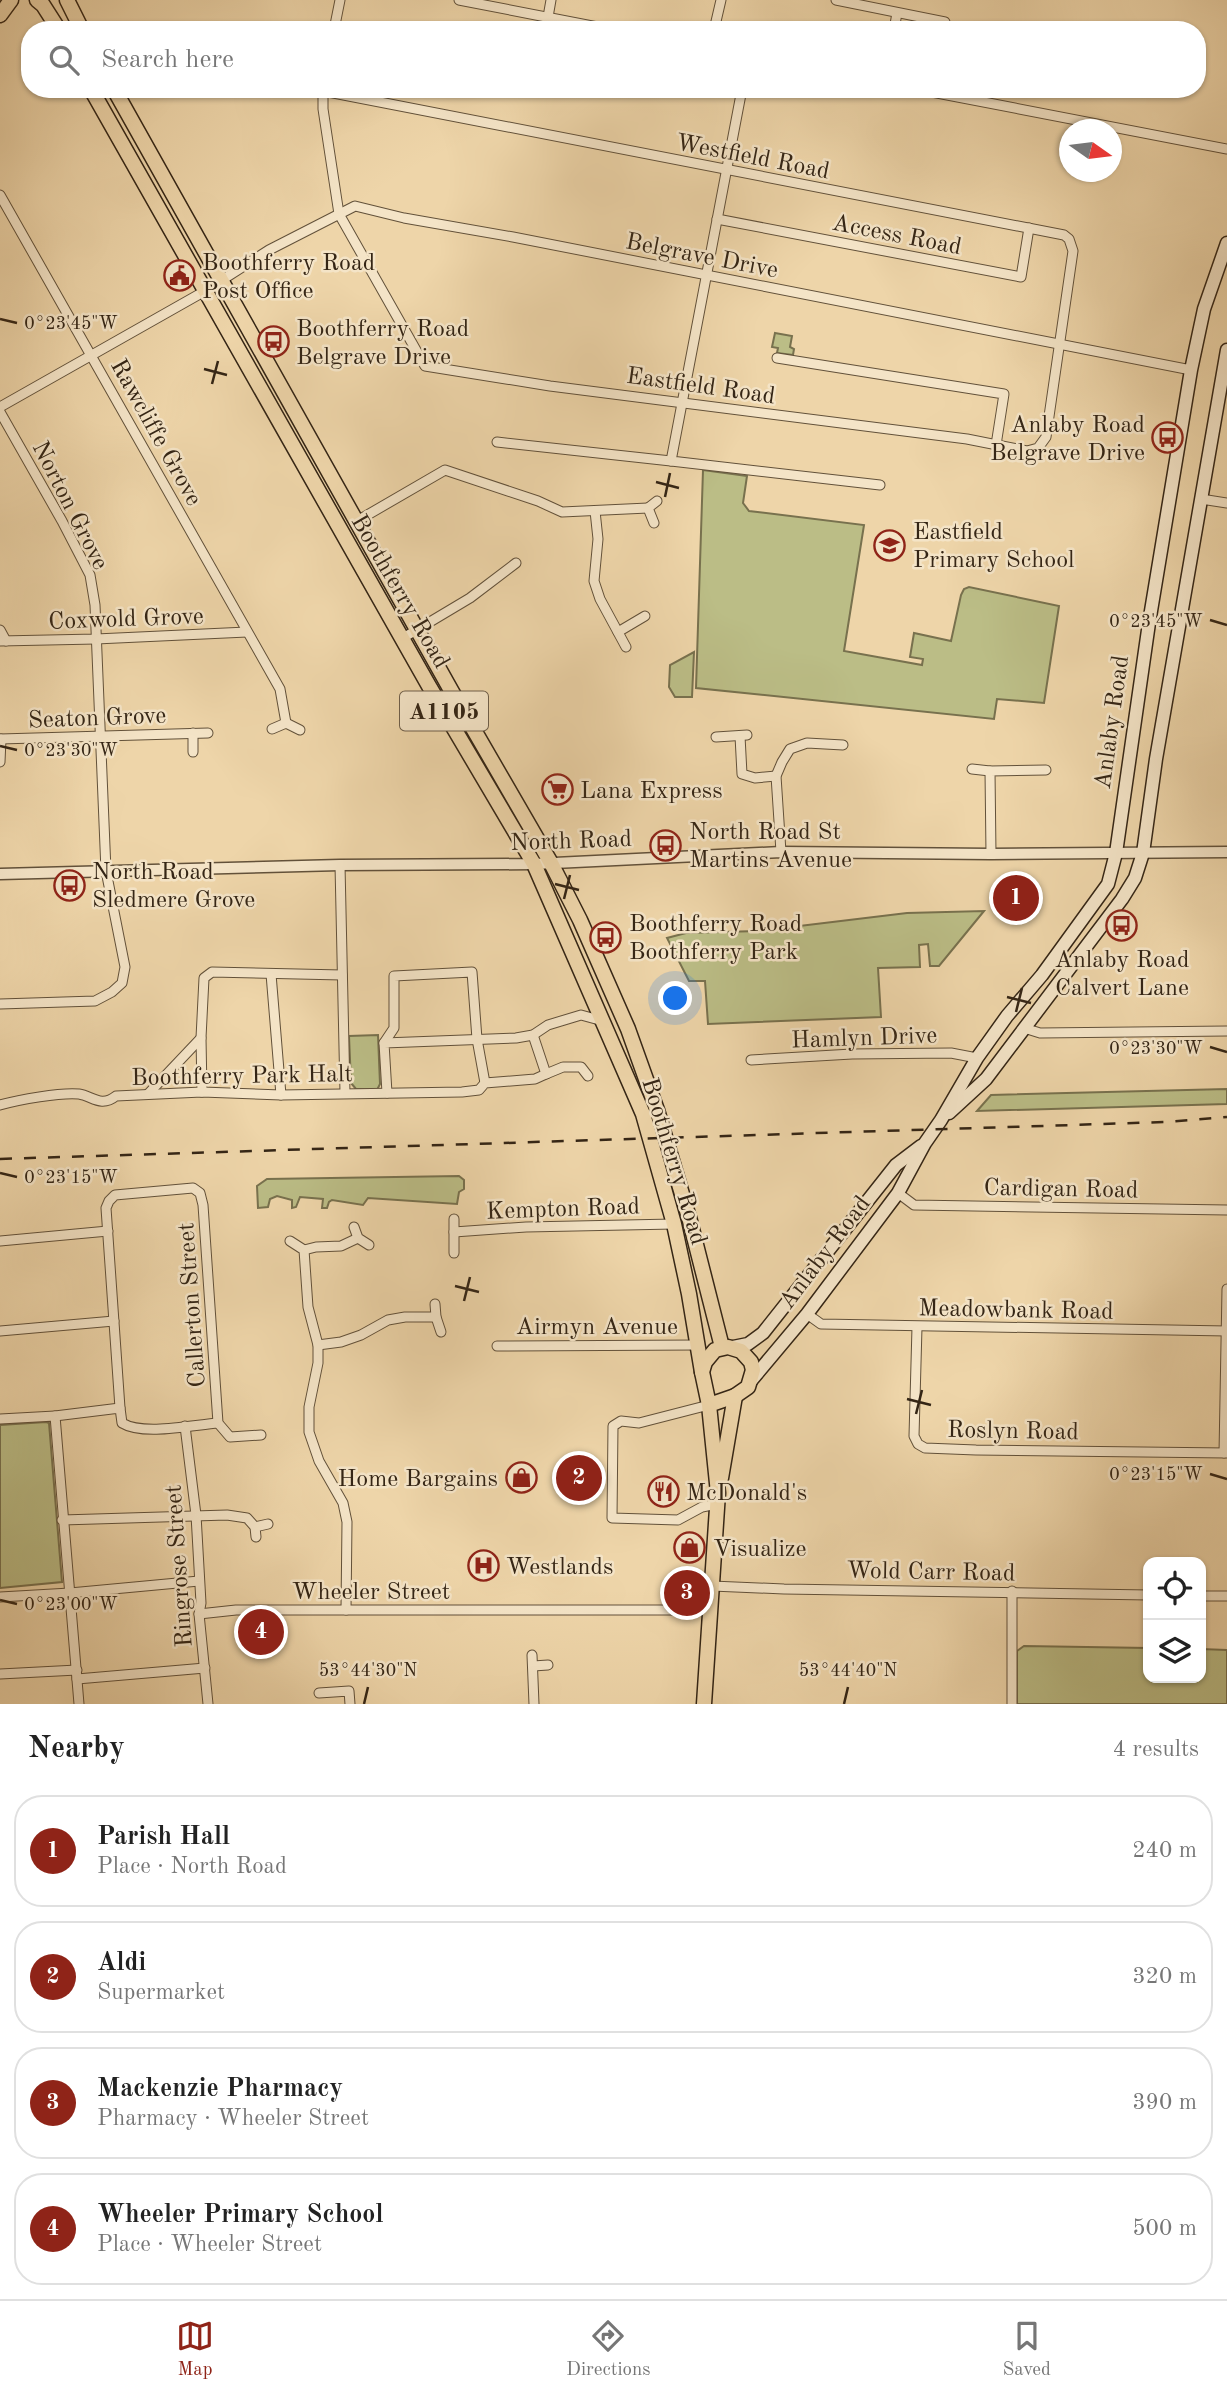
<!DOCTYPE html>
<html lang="en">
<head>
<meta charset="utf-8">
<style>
	:root { --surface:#fff; --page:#f2f2f2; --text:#222; --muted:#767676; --line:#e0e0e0; --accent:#8f2418 }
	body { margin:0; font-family:"Old Standard TT",serif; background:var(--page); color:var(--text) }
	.controls { position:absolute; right:21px; bottom:21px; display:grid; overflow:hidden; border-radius:14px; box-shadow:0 2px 5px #0004 }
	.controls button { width:63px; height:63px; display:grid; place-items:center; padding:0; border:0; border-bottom:2px solid var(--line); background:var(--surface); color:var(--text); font:35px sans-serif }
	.compass { position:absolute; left:1059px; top:119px; width:63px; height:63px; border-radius:50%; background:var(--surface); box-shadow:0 2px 5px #0004; rotate:104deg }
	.you { position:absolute; left:676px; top:999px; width:24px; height:24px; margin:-18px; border:5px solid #fff; border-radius:50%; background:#1a73e8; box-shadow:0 0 0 10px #1a73e833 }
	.badge { display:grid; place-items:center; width:46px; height:46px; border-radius:50%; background:var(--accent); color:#fff; font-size:23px; font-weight:700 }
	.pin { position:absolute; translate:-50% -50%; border:4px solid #fff; box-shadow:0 2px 7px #0006 }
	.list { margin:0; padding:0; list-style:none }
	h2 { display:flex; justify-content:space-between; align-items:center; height:91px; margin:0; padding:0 28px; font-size:30px }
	h2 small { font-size:23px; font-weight:400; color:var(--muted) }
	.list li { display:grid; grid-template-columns:46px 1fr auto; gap:21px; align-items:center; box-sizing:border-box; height:112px; margin:0 14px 14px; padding:0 14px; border:2px solid var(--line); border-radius:28px }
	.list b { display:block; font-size:26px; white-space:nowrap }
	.list p { margin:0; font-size:23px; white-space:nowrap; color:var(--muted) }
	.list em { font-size:23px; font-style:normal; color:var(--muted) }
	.icon { flex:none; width:38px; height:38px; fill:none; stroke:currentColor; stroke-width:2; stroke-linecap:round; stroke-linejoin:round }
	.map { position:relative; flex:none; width:1227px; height:1704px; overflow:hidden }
	.search { position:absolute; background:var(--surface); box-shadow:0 2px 5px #0004; left:21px; right:21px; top:21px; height:77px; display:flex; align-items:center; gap:18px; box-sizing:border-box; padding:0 24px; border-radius:28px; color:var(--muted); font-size:26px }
	.sheet { height:595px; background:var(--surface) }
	nav { display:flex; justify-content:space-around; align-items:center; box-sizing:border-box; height:98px; border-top:2px solid var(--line); background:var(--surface); font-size:19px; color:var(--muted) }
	nav a { display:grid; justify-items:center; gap:4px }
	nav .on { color:var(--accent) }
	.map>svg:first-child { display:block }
	.green { fill:#bbbd86; stroke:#78714e; stroke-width:2 }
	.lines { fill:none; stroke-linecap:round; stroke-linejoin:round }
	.minor-casing { stroke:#62513a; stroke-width:11 }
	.tertiary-casing { stroke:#62513a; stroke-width:13 }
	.secondary-casing { stroke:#342515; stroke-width:15 }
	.primary-casing { stroke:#342515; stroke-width:17 }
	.minor { stroke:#f4e4c7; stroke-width:9 }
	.tertiary { stroke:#f4e4c7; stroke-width:10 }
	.secondary { stroke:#f4e4c7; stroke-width:12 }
	.primary { stroke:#eed5a9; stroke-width:14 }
	.rail { stroke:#342515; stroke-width:2.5; stroke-dasharray:12 12; stroke-linecap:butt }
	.ticks { fill:none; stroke:#342515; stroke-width:2.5 }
	.labels { text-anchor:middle; stroke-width:5; stroke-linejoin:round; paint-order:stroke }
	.shield { fill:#f4e4c7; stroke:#6e5e4a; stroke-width:2 }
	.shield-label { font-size:23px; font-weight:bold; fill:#342515 }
	.street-label { font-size:24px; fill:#342515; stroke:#f4e4c7 }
	.poi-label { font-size:24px; fill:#342515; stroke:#f4e4c7; text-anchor:start }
	.ticks-label { font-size:18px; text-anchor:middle; fill:#342515; stroke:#f4e4c7; stroke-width:5; stroke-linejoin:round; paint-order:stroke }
</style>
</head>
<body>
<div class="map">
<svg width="1227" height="1704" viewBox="0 0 1227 1704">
	<rect width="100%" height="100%" fill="#eed5a9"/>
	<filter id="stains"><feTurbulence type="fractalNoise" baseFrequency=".00286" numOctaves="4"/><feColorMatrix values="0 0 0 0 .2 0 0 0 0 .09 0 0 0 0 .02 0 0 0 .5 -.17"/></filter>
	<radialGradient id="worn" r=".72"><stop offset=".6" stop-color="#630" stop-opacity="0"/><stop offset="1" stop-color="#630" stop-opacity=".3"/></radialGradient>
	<!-- green -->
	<g class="green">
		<path d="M775,333L792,336L790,347L794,349L793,355L777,353L778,348L772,347Z"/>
		<path d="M703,470L747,476L743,503L749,511L864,525L844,651L922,665L923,659L910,657L914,633L951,641L961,595L964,589L969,587L1059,606L1044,703L997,699L994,719L696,688Z"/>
		<path d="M694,652L692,697H675L669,687L670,665Z"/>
		<path d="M984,911L939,966H930L928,944L919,945L920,967L878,968L881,1017L708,1024L705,981H689L667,938L686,933L758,931L907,913Z"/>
		<path d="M378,1035L380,1084L377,1090L356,1089L351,1083L349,1036Z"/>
		<path d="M1227,1089V1104L977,1111L991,1095Z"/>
		<path d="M459,1176L464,1180V1189L459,1192L457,1204L368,1198L363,1205L332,1200L329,1202L327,1208H322L323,1199L300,1197L296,1207L292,1208V1200L277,1196L270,1199L268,1207L258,1208L257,1186L267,1179Z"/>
		<path d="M46,1422L49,1423L62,1582L0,1588V1425Z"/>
		<path d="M1024,1646L1148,1648V1678H1201V1649L1227,1650V1704H1017V1651Z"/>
	</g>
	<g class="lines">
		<defs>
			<g id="minor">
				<path d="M459,0L613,30"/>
				<path d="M836,0L945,22"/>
				<path d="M548,17L551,0"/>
				<path d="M334,30L340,0"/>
				<path d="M714,30L721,0"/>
				<path d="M894,30L897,13"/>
				<path d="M742,89L671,461L880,485"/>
				<path d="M916,89L1227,149"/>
				<path d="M323,91L1064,235L1069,239L1073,251L1046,437L1038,448L1027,451L967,439L550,386L425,366L339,214L323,109V89"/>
				<path d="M0,195L280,689L286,723"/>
				<path d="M717,219L1021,277L1029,228"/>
				<path d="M222,280L269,250L355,206L404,218L513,237L1191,370"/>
				<path d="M777,358L1004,394L996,445"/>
				<path d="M0,407L205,291"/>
				<path d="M0,412L62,521L90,575L95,605L106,871L125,967L122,983L112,992L95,1001L0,1004"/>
				<path d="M497,442L671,461"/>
				<path d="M1201,499L1227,503"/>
				<path d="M595,511L598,539L594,581L600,599L626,647"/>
				<path d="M357,521L445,470L538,501L562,512L648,508"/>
				<path d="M654,523L648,508L657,501"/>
				<path d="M0,630L6,641"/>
				<path d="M618,632L645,616"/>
				<path d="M403,638L470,598L516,563"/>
				<path d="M0,641L96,639L247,632"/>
				<path d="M272,729L286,723L300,730"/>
				<path d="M193,733V752"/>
				<path d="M740,736L742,774L755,778L776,776"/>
				<path d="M716,737L747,735"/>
				<path d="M0,739L208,733"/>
				<path d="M0,762L1,739"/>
				<path d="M972,769L990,771"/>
				<path d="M781,852L776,776L782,762L790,749L807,743L843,745"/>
				<path d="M991,854L990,771L1046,770"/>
				<path d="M340,865L345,1093"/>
				<path d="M271,974L281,1095"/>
				<path d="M1024,1028L1040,1033L1227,1031"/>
				<path d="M384,1043L394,1028V976L472,972L477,1039L485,1083"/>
				<path d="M751,1060L852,1054L951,1053L977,1058"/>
				<path d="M546,1074L563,1067H581L588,1076"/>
				<path d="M202,1092L201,1038L204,978L212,972L342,975"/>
				<path d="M387,1093L384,1043L516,1038L533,1035L548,1025L581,1015L603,1021"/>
				<path d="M148,1094L201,1038"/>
				<path d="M0,1105C18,1100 61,1092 79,1094C92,1096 101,1108 116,1096L202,1092L281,1095L462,1092L479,1090L485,1083L535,1079L546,1074L533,1035"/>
				<path d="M898,1193L914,1205L1227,1210"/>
				<path d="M454,1219V1253"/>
				<path d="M354,1227L358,1238L369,1245"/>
				<path d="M454,1232L526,1227L674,1224"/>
				<path d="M0,1241L108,1231"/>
				<path d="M290,1241L304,1250L308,1307L318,1345V1363L309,1407V1432L319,1461L343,1503L347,1522L346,1610"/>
				<path d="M304,1250L316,1247L341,1246L358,1238"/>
				<path d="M435,1304L436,1317L441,1332"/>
				<path d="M807,1314L821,1324L1227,1331"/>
				<path d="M917,1327L914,1436L918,1444L925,1448L976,1450L1227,1453"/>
				<path d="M0,1331L114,1321"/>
				<path d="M318,1345L341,1342L361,1335L388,1320L405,1317H436"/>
				<path d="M497,1346L698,1345"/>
				<path d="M709,1405L639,1423L621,1421L613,1426L612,1518L678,1520L702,1507L717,1504"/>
				<path d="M120,1408L106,1208L109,1201L115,1195L193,1188L200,1193L203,1205L218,1423L230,1437L261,1435"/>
				<path d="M55,1416L120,1408L122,1423C143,1436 193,1425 218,1423"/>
				<path d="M0,1419L55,1416L79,1704"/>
				<path d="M185,1426L196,1515L201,1603L199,1614L208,1704"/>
				<path d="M1224,1453L1227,1289"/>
				<path d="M62,1520L227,1515L247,1518L255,1527L256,1537"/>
				<path d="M255,1527L268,1524"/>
				<path d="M712,1586L784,1589L1148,1595"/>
				<path d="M1201,1596H1227"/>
				<path d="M0,1597L70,1593L199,1581"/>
				<path d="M199,1614L236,1610H711"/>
				<path d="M532,1655L534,1704"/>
				<path d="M533,1666L548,1665"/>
				<path d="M0,1674L77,1670"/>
				<path d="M77,1679L205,1668"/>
				<path d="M319,1693L349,1691L350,1704"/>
				<path d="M1012,1704V1591"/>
			</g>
			<path id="tertiary" d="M0,874L340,865L534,864L781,852L991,854L1227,852"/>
			<g id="secondary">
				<path d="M949,1113L986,1079L1122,899L1135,878L1143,853L1156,759L1227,350"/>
				<path d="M733,1347L748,1344L763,1333L896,1165L921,1146"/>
				<path d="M750,1382L807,1314L898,1193L925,1143L941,1120L977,1058L1007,1016L1042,975L1108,884L1116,853L1149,623L1191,370L1204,309L1227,243"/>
			</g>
			<g id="primary">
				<path d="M37,0L43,5L59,30"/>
				<path d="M67,0L82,30"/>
				<path d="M0,15L11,0"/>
				<path d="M91,89L429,686L534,864L643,1114L674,1224L689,1294L702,1372"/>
				<path d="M114,89L452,692L551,863L580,920L628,1029L657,1110L690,1221L722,1347"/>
				<path d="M721,1478L735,1396"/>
				<path d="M704,1704L718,1493L709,1405L702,1372L705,1362L715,1350L728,1347L741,1351L751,1362L753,1370L748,1387L735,1396L709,1405"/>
			</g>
		</defs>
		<!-- minor casing -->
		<use href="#minor" class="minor-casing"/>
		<!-- tertiary casing -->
		<use href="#tertiary" class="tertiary-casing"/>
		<!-- secondary casing -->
		<use href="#secondary" class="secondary-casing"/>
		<!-- primary casing -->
		<use href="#primary" class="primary-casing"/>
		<!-- minor -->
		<use href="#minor" class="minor"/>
		<!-- tertiary -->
		<use href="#tertiary" class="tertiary"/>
		<!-- secondary -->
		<use href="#secondary" class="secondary"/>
		<!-- primary -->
		<use href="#primary" class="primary"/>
		<!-- rail -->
		<path class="rail" d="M0,1159L1166,1122L1227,1117"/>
	</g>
	<!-- ticks -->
	<path class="ticks" d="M0,319L17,323M204,369L227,375M212,384L218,361M656,482L679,488M665,497L670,473M1210,620L1227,625M0,746L17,750M555,884L579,890M564,899L570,875M1007,997L1031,1003M1016,1012L1022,988M1210,1047L1227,1052M0,1173L17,1177M455,1286L479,1292M464,1301L470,1277M907,1399L931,1405M916,1414L922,1390M1210,1474L1227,1479M0,1600L17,1604M364,1704L368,1687M844,1704L848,1687"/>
	<!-- icons -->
	<defs>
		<symbol id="civic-ring" viewBox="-11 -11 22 22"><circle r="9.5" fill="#f4e4c7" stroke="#8f2418" stroke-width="1.5"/><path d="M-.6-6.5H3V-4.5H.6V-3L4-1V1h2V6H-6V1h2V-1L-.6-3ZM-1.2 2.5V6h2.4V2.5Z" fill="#8f2418"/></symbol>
		<symbol id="bus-ring" viewBox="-11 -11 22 22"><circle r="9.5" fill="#f4e4c7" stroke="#8f2418" stroke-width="1.5"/><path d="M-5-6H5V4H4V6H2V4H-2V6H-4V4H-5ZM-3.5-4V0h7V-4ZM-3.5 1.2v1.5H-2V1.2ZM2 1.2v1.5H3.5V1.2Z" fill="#8f2418"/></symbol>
		<symbol id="school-ring" viewBox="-11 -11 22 22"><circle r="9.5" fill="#f4e4c7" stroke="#8f2418" stroke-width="1.5"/><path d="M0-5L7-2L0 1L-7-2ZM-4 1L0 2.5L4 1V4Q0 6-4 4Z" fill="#8f2418"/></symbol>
		<symbol id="supermarket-ring" viewBox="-11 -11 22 22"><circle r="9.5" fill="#f4e4c7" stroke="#8f2418" stroke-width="1.5"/><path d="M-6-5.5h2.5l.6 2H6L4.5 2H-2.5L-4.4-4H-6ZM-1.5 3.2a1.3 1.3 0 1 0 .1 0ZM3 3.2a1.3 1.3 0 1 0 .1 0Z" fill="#8f2418"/></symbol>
		<symbol id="shop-ring" viewBox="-11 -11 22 22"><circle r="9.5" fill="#f4e4c7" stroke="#8f2418" stroke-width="1.5"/><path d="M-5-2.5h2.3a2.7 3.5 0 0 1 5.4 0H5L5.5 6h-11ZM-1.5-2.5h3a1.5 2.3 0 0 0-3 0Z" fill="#8f2418"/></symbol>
		<symbol id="restaurant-ring" viewBox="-11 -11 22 22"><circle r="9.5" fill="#f4e4c7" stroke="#8f2418" stroke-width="1.5"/><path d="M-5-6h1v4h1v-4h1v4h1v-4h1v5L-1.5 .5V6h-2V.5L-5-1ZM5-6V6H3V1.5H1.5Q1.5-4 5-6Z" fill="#8f2418"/></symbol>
		<symbol id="hospital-ring" viewBox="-11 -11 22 22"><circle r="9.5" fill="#f4e4c7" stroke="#8f2418" stroke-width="1.5"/><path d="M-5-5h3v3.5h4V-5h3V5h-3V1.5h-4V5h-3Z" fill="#8f2418"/></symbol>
	</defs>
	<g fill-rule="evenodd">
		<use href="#civic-ring" x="162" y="258" width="35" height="35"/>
		<use href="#bus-ring" x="256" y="324" width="35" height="35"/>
		<use href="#bus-ring" x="1150" y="420" width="35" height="35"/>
		<use href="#school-ring" x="872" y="528" width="35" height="35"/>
		<use href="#supermarket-ring" x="540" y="772" width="35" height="35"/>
		<use href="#bus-ring" x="648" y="828" width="35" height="35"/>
		<use href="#bus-ring" x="52" y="868" width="35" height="35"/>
		<use href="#bus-ring" x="1104" y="908" width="35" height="35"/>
		<use href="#bus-ring" x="588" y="920" width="35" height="35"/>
		<use href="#shop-ring" x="504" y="1460" width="35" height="35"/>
		<use href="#restaurant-ring" x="646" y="1474" width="35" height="35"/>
		<use href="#shop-ring" x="672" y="1530" width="35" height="35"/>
		<use href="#hospital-ring" x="466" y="1548" width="35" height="35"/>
	</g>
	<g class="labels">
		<!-- shield labels -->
		<rect class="shield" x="400" y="691.5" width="88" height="39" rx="5"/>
		<g class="shield-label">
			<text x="444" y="719">A1105</text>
		</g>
		<!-- street labels -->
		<g class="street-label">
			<text transform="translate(753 156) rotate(11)" y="8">Westfield Road</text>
			<text transform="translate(897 234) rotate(11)" y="8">Access Road</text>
			<text transform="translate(702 255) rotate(11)" y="8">Belgrave Drive</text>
			<text transform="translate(701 385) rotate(8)" y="8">Eastfield Road</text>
			<text transform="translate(157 432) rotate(61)" y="8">Rawcliffe Grove</text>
			<text transform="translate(71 505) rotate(63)" y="8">Norton Grove</text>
			<text transform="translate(401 591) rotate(60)" y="8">Boothferry Road</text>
			<text transform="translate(126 618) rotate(-2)" y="8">Coxwold Grove</text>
			<text transform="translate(97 717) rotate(-2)" y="8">Seaton Grove</text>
			<text transform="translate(1111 722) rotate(-82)" y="8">Anlaby Road</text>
			<text transform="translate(571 840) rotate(-2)" y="8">North Road</text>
			<text transform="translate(864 1037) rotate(-2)" y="8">Hamlyn Drive</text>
			<text transform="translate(242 1075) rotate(-1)" y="8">Boothferry Park Halt</text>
			<text transform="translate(675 1161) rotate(73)" y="8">Boothferry Road</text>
			<text transform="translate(1061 1188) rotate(1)" y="8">Cardigan Road</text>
			<text transform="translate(563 1208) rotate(-2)" y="8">Kempton Road</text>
			<text transform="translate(824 1252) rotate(-53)" y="8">Anlaby Road</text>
			<text transform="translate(191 1305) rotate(-94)" y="8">Callerton Street</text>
			<text transform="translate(1016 1309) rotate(1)" y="8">Meadowbank Road</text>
			<text x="597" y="1334">Airmyn Avenue</text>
			<text transform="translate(1013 1430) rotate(1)" y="8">Roslyn Road</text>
			<text transform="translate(178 1566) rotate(-94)" y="8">Ringrose Street</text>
			<text transform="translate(931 1571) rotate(1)" y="8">Wold Carr Road</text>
			<text x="371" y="1599">Wheeler Street</text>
		</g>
		<!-- poi labels -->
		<g class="poi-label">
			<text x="202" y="270">Boothferry Road<tspan x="202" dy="28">Post Office</tspan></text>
			<text x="296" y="336">Boothferry Road<tspan x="296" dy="28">Belgrave Drive</tspan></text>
			<text x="1145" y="432" text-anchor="end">Anlaby Road<tspan x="1145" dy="28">Belgrave Drive</tspan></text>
			<text x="913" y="539">Eastfield<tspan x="913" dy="28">Primary School</tspan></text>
			<text x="580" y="798">Lana Express</text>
			<text x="689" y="839">North Road St<tspan x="689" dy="28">Martins Avenue</tspan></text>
			<text x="92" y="879">North Road<tspan x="92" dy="28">Sledmere Grove</tspan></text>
			<text x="629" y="931">Boothferry Road<tspan x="629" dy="28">Boothferry Park</tspan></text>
			<text x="1122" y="967" text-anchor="middle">Anlaby Road<tspan x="1122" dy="28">Calvert Lane</tspan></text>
			<text x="498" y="1486" text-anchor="end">Home Bargains</text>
			<text x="686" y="1500">McDonald's</text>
			<text x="713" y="1556">Visualize</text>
			<text x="506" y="1574">Westlands</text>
		</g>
	</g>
	<g class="ticks-label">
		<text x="71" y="329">0°23'45"W</text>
		<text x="1156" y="627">0°23'45"W</text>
		<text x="71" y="756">0°23'30"W</text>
		<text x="1156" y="1054">0°23'30"W</text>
		<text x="71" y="1183">0°23'15"W</text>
		<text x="1156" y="1480">0°23'15"W</text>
		<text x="71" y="1610">0°23'00"W</text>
		<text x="368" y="1676">53°44'30"N</text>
		<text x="848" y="1676">53°44'40"N</text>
	</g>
	<rect width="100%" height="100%" filter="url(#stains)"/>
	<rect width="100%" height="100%" fill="url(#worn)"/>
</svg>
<div class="controls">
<button><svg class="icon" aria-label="locate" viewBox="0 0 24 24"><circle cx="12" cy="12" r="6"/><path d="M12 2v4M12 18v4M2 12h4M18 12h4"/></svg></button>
<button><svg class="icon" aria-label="layers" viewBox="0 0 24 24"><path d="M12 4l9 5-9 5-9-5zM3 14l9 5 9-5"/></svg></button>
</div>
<svg class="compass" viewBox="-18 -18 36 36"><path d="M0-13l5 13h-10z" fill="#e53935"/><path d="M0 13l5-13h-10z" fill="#767676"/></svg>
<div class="you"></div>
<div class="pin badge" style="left:1016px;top:898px">1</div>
<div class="pin badge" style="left:579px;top:1478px">2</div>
<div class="pin badge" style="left:687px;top:1593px">3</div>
<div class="pin badge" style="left:261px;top:1632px">4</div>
<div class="search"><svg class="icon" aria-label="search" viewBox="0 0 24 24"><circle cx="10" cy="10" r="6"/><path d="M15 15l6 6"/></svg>Search here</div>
</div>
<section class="sheet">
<h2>Nearby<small>4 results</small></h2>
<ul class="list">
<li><span class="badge">1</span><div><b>Parish Hall</b><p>Place · North Road</p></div><em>240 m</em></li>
<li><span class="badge">2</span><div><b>Aldi</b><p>Supermarket</p></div><em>320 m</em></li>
<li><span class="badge">3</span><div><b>Mackenzie Pharmacy</b><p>Pharmacy · Wheeler Street</p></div><em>390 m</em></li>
<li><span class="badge">4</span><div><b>Wheeler Primary School</b><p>Place · Wheeler Street</p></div><em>500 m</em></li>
</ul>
</section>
<nav>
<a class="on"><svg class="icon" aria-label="map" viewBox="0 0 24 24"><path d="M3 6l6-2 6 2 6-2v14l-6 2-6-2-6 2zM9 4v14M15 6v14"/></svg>Map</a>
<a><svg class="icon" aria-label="directions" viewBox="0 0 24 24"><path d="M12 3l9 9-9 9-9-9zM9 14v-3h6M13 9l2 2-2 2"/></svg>Directions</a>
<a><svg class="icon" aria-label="saved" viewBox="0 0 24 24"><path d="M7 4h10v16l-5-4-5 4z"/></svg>Saved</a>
</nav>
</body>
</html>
